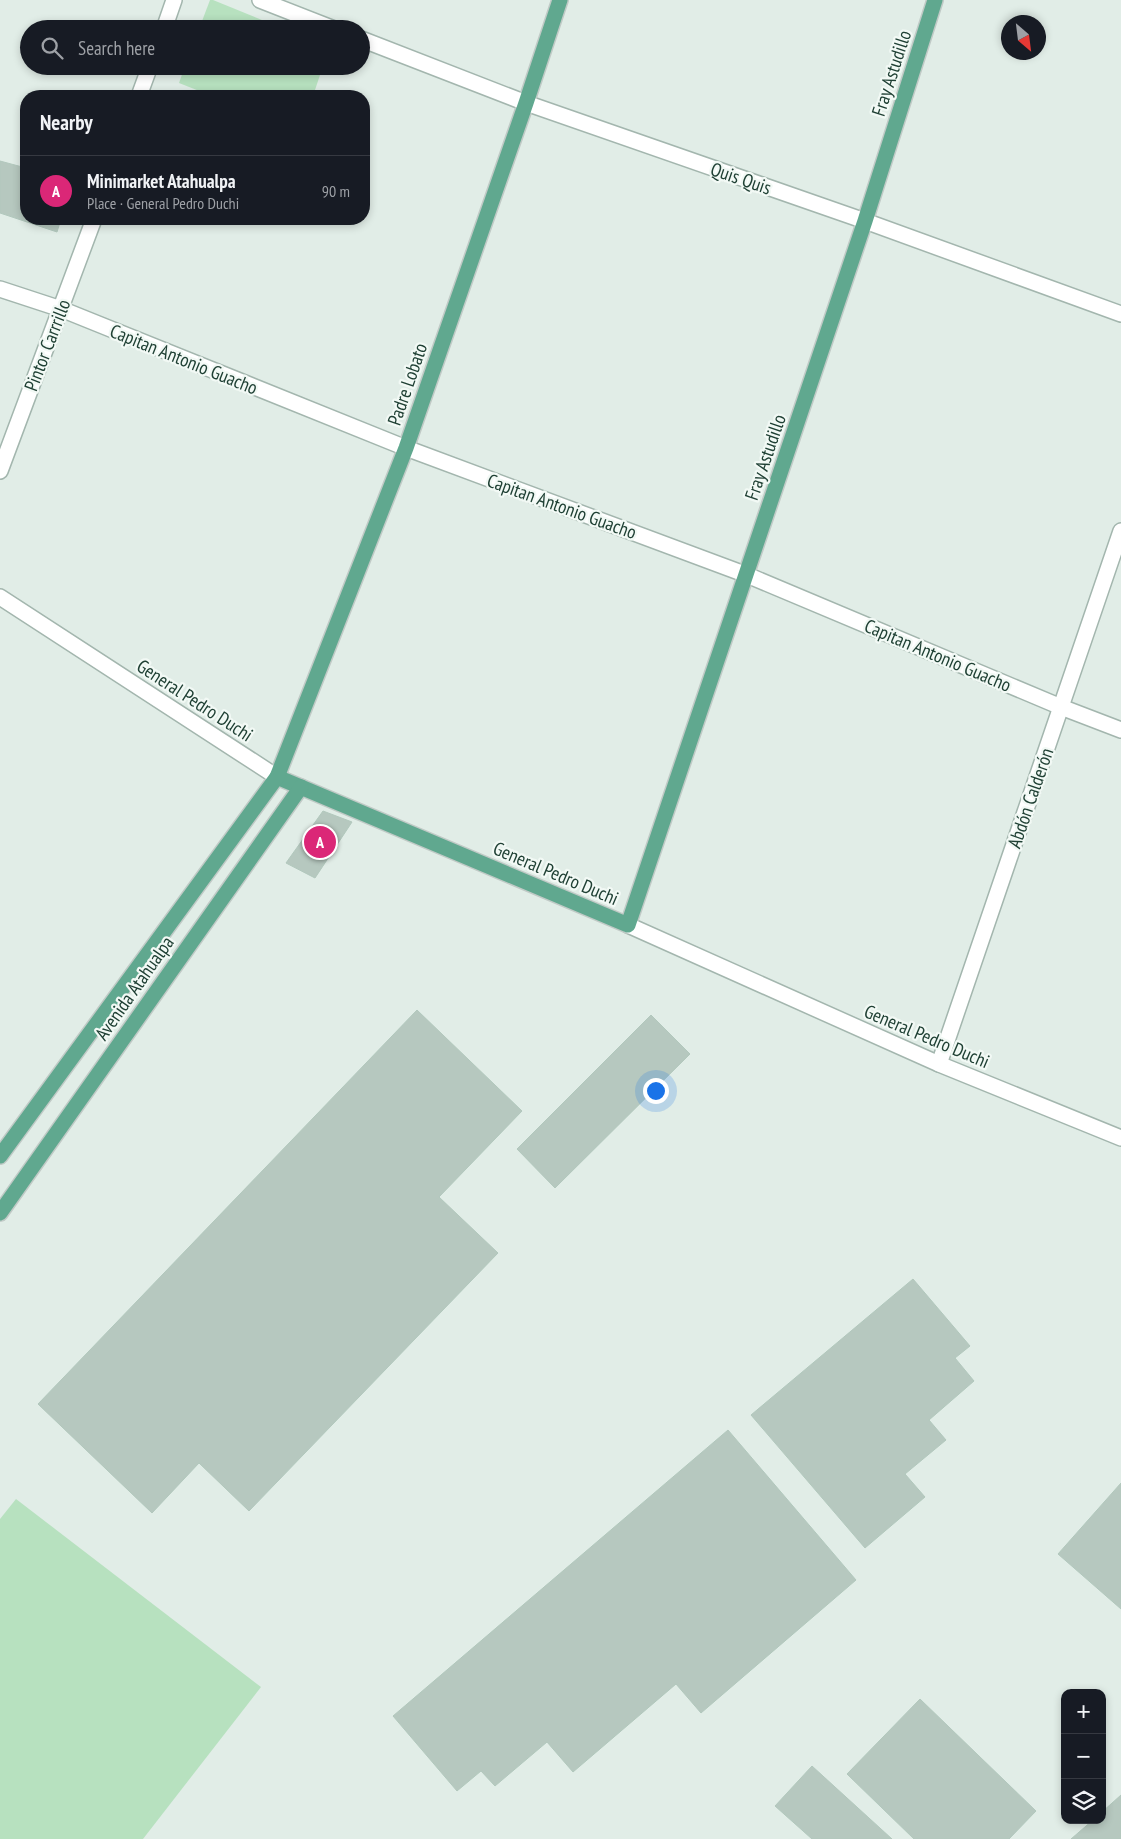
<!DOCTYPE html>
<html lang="en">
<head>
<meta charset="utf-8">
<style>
	:root { --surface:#171b24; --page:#242831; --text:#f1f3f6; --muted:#9ea1a6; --line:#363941; --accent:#db2777 }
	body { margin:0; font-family:"PT Sans Narrow",sans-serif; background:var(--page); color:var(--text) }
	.controls { position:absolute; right:15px; bottom:15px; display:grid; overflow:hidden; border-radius:10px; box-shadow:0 2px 8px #0003 }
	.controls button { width:45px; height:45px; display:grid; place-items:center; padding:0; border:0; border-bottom:1px solid var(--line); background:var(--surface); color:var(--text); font:25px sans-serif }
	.compass { position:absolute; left:1001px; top:15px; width:45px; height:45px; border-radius:50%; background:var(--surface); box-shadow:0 2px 8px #0003; rotate:152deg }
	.you { position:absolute; left:655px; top:1090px; width:18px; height:18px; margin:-12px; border:4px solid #fff; border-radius:50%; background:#1a73e8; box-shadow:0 0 0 8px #1a73e833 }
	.badge { display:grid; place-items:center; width:32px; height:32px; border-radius:50%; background:var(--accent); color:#fff; font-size:16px; font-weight:700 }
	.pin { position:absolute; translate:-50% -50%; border:2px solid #fff; box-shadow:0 1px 5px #0006 }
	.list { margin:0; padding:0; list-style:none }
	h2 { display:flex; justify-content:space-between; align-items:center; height:65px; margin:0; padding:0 20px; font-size:21px }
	h2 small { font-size:16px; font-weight:400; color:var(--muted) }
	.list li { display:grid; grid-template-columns:32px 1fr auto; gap:15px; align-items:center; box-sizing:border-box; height:70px; padding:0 20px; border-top:1px solid var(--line) }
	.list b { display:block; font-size:19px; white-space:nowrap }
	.list p { margin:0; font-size:16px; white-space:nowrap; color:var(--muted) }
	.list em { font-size:16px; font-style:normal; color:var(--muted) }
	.icon { flex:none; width:28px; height:28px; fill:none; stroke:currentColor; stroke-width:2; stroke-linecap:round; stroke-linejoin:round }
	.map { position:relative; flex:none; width:1121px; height:1839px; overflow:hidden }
	.search { position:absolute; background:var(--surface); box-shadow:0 2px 8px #0003; left:20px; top:20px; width:350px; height:55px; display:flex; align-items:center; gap:12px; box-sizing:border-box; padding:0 18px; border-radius:28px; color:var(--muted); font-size:19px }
	.panel { position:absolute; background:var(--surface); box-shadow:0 2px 8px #0003; left:20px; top:90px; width:350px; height:135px; border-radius:20px }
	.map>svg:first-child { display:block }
	.green { fill:#b7e1bf }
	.building { fill:#b6c8bf; stroke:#b2c8bd }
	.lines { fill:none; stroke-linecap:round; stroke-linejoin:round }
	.minor-casing { stroke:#a3b6ae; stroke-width:18 }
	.major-casing { stroke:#c0cac6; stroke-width:18 }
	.minor { stroke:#fff; stroke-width:15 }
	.major { stroke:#60a88f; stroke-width:15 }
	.labels { text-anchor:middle; stroke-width:4.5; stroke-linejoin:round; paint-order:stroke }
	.street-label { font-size:19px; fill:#1f4034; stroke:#f2f9f5 }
</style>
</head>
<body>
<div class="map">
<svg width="1121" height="1839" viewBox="0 0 1121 1839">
	<rect width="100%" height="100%" fill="#e1ede7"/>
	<!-- green -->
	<g class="green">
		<path d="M210,0H213L284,29H199Z"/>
		<path d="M185,66H323L313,96H212L179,83Z"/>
		<path d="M16,1499L261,1687L143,1839H0V1519Z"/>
	</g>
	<!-- building -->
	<g class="building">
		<path d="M0,161L26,168V219H61L57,232L0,213Z"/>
		<path d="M323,811L352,822L315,878L286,863Z"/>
		<path d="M417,1010L522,1111L439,1197L498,1253L249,1511L199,1463L152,1513L38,1404Z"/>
		<path d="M651,1015L690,1054L555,1188L517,1149Z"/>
		<path d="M913,1279L970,1346L955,1358L974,1381L929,1420L946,1440L905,1474L925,1497L865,1548L751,1415Z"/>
		<path d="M728,1430L856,1580L701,1713L676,1684L573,1772L547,1742L495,1786L481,1771L457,1791L393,1716Z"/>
		<path d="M1121,1483V1609L1058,1554Z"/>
		<path d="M920,1699L1036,1811L1009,1839H914L847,1774Z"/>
		<path d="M812,1766L892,1839H812L775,1806Z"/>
		<path d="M1121,1795V1839H1071L1093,1820H1102V1812Z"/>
	</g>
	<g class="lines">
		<defs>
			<g id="minor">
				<path d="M260,0L334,29"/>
				<path d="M164,29L174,0"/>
				<path d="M361,39L526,103L865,221L1121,314"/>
				<path d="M139,96L150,66"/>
				<path d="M0,289L61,309L406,448L747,575L1061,707L1121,730"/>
				<path d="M0,471L94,219"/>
				<path d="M0,597L277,777"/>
				<path d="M628,925L939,1064L1121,1138"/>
				<path d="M939,1064L1121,531"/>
			</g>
			<g id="major">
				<path d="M277,777L628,925L865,221L935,0"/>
				<path d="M0,1156L277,777L406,448L526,103L560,0"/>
				<path d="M0,1213L301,787"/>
			</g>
		</defs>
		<!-- minor casing -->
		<use href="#minor" class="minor-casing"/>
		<!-- major casing -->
		<use href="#major" class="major-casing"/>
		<!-- minor -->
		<use href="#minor" class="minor"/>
		<!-- major -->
		<use href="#major" class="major"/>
	</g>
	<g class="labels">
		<!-- street labels -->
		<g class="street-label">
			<text transform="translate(891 73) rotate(-72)" y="7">Fray Astudillo</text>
			<text transform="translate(741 178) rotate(19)" y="7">Quis Quis</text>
			<text transform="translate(47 345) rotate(-69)" y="7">Pintor Carrrillo</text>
			<text transform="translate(184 359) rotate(22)" y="7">Capitan Antonio Guacho</text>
			<text transform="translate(407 384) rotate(-71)" y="7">Padre Lobato</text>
			<text transform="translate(765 457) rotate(-71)" y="7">Fray Astudillo</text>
			<text transform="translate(562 506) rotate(20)" y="7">Capitan Antonio Guacho</text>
			<text transform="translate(938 655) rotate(23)" y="7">Capitan Antonio Guacho</text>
			<text transform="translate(195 700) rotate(33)" y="7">General Pedro Duchi</text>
			<text transform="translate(1030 798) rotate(-71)" y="7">Abdón Calderón</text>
			<text transform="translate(556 873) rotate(23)" y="7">General Pedro Duchi</text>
			<text transform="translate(134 988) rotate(-55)" y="7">Avenida Atahualpa</text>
			<text transform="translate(927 1036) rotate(23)" y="7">General Pedro Duchi</text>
		</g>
	</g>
</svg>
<div class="controls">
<button>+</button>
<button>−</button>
<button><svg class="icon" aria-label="layers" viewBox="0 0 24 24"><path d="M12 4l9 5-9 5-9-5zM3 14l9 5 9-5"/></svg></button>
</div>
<svg class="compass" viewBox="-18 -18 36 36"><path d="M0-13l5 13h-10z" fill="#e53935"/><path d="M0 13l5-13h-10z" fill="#9ea1a6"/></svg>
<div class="you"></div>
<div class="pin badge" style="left:320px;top:842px">A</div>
<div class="search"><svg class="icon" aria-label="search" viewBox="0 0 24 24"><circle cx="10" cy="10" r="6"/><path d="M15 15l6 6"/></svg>Search here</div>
<section class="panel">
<h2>Nearby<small></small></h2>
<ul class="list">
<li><span class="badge">A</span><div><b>Minimarket Atahualpa</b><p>Place · General Pedro Duchi</p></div><em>90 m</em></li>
</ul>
</section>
</div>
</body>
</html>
